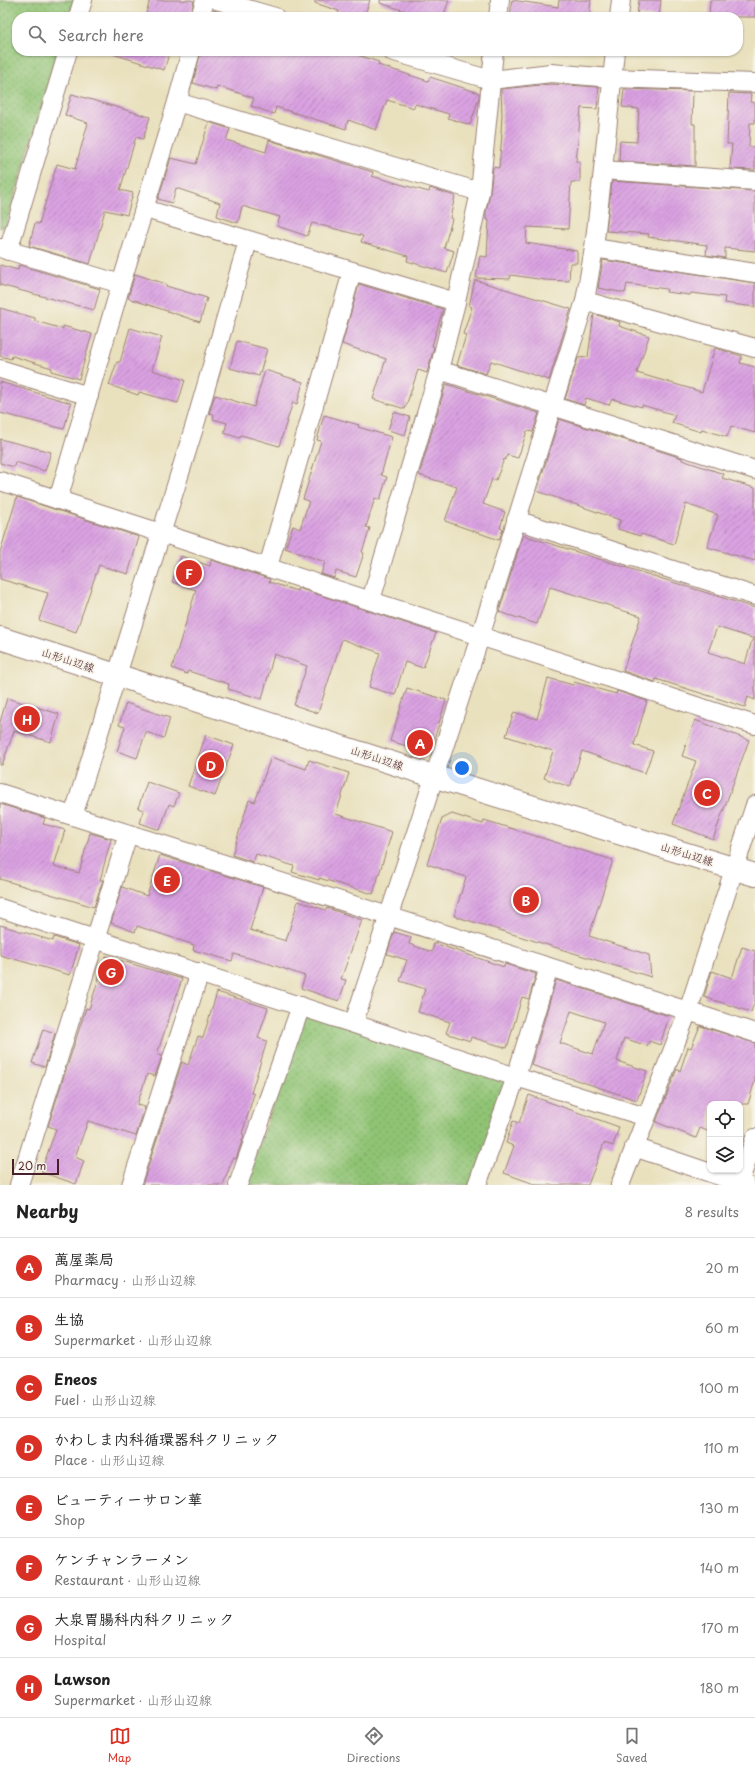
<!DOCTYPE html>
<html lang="en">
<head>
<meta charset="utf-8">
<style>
	:root { --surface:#fff; --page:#f2f2f2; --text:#222; --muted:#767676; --line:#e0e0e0; --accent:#d93025 }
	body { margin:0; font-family:"Playpen Sans","Klee One",sans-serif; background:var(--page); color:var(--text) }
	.controls { position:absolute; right:12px; bottom:12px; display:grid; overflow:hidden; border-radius:8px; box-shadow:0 1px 3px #0004 }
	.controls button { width:36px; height:36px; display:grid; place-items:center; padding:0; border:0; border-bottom:1px solid var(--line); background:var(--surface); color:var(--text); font:20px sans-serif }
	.scale { position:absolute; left:12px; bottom:10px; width:47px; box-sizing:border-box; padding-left:4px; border:2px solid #4a1f2b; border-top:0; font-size:11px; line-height:14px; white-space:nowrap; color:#4a1f2b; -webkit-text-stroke:3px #f7f3e8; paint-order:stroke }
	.you { position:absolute; left:462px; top:768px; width:14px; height:14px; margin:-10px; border:3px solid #fff; border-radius:50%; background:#1a73e8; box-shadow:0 0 0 6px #1a73e833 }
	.badge { display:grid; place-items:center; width:26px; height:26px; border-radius:50%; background:var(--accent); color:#fff; font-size:13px; font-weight:700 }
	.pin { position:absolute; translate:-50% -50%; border:2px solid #fff; box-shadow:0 1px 4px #0006 }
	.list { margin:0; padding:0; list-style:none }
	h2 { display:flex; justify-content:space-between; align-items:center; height:52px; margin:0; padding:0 16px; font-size:17px }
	h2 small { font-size:13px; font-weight:400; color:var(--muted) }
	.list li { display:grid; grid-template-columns:26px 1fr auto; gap:12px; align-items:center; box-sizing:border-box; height:60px; padding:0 16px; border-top:1px solid var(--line) }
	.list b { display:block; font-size:15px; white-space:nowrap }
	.list p { margin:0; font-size:13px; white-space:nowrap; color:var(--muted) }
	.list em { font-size:13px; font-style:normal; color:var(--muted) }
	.icon { flex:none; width:22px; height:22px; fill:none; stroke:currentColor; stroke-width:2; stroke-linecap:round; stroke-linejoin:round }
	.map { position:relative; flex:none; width:755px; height:1185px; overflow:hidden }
	.search { position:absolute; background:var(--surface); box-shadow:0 1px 3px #0004; left:12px; right:12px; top:12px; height:44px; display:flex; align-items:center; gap:10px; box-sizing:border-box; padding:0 14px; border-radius:16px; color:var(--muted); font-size:15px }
	.sheet { height:532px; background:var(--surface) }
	nav { display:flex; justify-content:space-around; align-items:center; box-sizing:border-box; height:56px; border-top:1px solid var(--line); background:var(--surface); font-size:11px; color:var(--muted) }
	nav a { display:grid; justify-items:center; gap:2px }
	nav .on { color:var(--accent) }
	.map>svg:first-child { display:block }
	.park { fill:url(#park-dots); stroke:#6d7250 }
	.building { fill:url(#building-hatch); fill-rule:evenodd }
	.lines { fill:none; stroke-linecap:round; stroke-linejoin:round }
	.minor-casing { stroke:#9a8074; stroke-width:20 }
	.major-casing { stroke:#9a8074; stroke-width:24 }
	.minor { stroke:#fff; stroke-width:18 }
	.major { stroke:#fff; stroke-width:22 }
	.labels { text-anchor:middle; stroke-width:3; stroke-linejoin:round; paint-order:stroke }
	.street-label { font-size:11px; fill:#4a1f2b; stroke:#f7f3e8 }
</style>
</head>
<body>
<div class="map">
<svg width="755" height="1185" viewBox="0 0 755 1185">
	<defs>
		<pattern id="park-dots" width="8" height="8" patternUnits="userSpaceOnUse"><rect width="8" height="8" fill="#90c475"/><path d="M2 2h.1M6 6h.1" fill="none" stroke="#789f60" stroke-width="1.8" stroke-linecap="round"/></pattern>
		<pattern id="building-hatch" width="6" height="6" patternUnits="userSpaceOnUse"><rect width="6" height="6" fill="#daa2e2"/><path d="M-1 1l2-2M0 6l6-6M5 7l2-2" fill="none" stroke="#b383b7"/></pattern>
	</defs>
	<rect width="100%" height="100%" fill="#f7f3e8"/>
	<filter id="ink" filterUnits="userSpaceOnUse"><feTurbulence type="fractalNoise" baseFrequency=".025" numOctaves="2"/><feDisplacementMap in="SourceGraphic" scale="8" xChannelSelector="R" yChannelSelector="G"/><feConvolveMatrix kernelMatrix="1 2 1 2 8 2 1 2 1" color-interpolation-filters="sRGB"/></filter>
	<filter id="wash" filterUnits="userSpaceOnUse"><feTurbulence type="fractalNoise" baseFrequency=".012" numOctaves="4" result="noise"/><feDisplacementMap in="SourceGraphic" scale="16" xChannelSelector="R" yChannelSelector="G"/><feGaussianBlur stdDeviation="0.9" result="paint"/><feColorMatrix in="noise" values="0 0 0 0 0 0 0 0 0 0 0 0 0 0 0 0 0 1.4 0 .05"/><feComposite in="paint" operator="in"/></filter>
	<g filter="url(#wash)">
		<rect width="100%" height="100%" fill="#e9e1be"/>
		<!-- park -->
		<g class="park">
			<path d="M0,0H74L69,17H17V51H58L6,225L0,228Z"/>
			<path d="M305,1013L510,1080L472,1185H245Z"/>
		</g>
		<g id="blocks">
			<!-- building -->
			<g class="building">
				<path d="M150,0H191L194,1L190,17H145Z"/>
				<path d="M315,0H370L364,17H337L339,11L315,3Z"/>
				<path d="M380,0H449L443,17H424L380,3Z"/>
				<path d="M512,0L558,7L559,0H591L589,17H510Z"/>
				<path d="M639,0H661L659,17L637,15Z"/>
				<path d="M710,0H755V17H709Z"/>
				<path d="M213,10L237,17H211Z"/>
				<path d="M113,51H170L164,70L113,54Z"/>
				<path d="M201,51H346L379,62L378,65L428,81L430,77L479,93V98L470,125L448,118L449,114L415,104L414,108L387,100L376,130L348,120L346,129L276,107L274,114L251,106L254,98L217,86L216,90L193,83Z"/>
				<path d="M551,84L599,87L597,109L581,108L576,162H580V182H571L568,229L527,227L526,243L577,251V263H570L569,281L545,280L511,275L510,279L476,278L480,256L487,257L489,220H486V212L490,193L493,167L499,168L502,134H501L502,115L501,89Z"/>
				<path d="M624,89L693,91L692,124H695V166L619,161L620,141L637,142L639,109L622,107Z"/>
				<path d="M729,93L751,94L750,102L755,103V123H750L749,147H755V170L730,169L732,144H727Z"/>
				<path d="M72,94L150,117L143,139L136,137L120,190L133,193L127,215L105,210L90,264L29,246L35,223L39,224L57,164L75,169L88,123L65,115Z"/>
				<path d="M209,122L230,129L226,140L266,152L269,140L373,172L372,176L396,183L429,192L430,188L455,196L450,218L452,219L444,248L454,251L447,273L407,261L408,256L361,242L363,236L312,223L307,236L277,226L280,217L242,206L238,223L217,216L220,203L176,188L172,203L158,199L171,158L196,164Z"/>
				<path d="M612,181L755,191V251L725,248V258L706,255L707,245L648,237L649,234L606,231Z"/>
				<path d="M603,260L755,283V307L724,303L725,297L691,293L690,295L666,292L667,289L627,284L625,293L598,288Z"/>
				<path d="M0,265L18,270L19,265L100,289L94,310L0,285Z"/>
				<path d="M135,274L166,284V286L207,298L200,322L128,298Z"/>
				<path d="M475,280L571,309L549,380L491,361L486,374L457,365L466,335L463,334L472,307L469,306Z"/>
				<path d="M359,284L443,309L432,346L434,347L427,373L418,370L405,409L373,399L386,359L342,344Z"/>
				<path d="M0,308L35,318V321L63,329V326L92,334L79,379L51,371L52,368L12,356L11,359L0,356Z"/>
				<path d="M594,314L620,322L619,326L649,336L637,373L702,392L715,348L742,356L740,363L755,367V433L731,426L727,437L702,429L701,432L672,423L675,415L642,405V407L612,399L609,405L586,398L584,405L565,399L578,358L588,357Z"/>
				<path d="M130,328L162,337L152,370L185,380L178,403L139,392L138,395L109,385L117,362H120Z"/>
				<path d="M237,341L267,349L259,376L230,368Z"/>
				<path d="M265,370L303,382L297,404L293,402L279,446L241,435L240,438L224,433L227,423L213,419L214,414L209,413L215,395L254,407Z"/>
				<path d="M0,382L71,403L64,429L0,413Z"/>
				<path d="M446,384L539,413L533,432L527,431L518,458L507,455L505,460L504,459L496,480L492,479L483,504L505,512L500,528L503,529L499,540L445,521L457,487L419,475Z"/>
				<path d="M394,412L410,417L405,435L388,430Z"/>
				<path d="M324,415L359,425L358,427L392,437L381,475L387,477L380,500L375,498L366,527L370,528L362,552L364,553L356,577L336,571L334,578L321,574L325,562L285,548L293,526L300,529L309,501L303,499L321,441L317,440Z"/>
				<path d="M559,419L682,458V460L724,474L722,478L755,488V561L707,547L718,515L686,504L674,544L641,534L640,536L618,529L620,520L537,491Z"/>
				<path d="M0,439L51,452L45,471L15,462L14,467L0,463Z"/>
				<path d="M17,497L139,537L128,574L99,565L76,632L39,620L48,593L0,579V552Z"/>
				<path d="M523,535L755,608V639L717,627L708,652L745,664L752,640H755V700L748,697L745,707L656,679L655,682L623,671L641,616L614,608V607L550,587L537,624L499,612Z"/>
				<path d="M181,556L210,566L211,560L270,579L269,582L297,591L298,588L436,633L423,668L405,662L395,695L369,687L380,653L342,639L318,713L294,705L307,666L274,654L262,699L228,689L229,684L188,671L187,674L172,668L196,590L172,582Z"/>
				<path d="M548,678L573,685L574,682L616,694L617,691L647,701L634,745L653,751L645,773L582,751L570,787L544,778L553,751L506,736L514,712L537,719Z"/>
				<path d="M407,688L446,700L430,753L390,741Z"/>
				<path d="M7,698L59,714L51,742L14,731L2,765H0V722Z"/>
				<path d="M126,703L170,718L164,738L146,732L137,758L117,751L125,727L119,725Z"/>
				<path d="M695,720L749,740L713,839L673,824L696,761L682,756Z"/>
				<path d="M206,735L234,745L215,796L188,786Z"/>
				<path d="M271,757L306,769L309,760L349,773L336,814L392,832L373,894L319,878V880L292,872L294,866L256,854L253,862L232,855L249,800L255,802Z"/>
				<path d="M147,782L179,793L174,806L169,804L160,830L140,823L144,810L138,808Z"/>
				<path d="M0,804L45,818L43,824L65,830L54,866L79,873L90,833L111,839L100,880H103L94,907L0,879Z"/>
				<path d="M452,814L483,824L484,820L613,860L589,936L649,955L651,977L454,916L466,877L427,864L442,819Z"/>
				<path d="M160,855L263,887L250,930L286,941L298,901L326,910L327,908L362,920L341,979L346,980L339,1001L301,988L305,976L267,963L234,954L232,961L193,950L194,945L137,926L135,932L111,923L122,887L147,896Z"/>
				<path d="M0,925L53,941L54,937L79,945L70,975L0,955Z"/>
				<path d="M394,932L411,937L409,944L432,952L434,943L504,967L505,964L536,974L529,999L522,997L507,1048L471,1037L470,1041L446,1033L450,1022L418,1012L425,989L400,981L407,960L387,954Z"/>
				<path d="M742,947L755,951V1001L751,1012L704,997L712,971L732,978Z"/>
				<path d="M106,956L182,979L157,1054L162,1056L155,1076L147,1074L137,1105L145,1107L136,1136L88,1121L75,1157L84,1161L76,1184L41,1172L56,1129L48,1126L86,1008L89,1009Z"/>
				<path d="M556,980L669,1016L660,1045L649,1041L647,1046L624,1038L617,1061L647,1071L637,1100L531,1065ZM571,1011L604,1022L593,1054L560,1043Z"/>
				<path d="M217,992L268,1008L258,1038L267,1041L251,1093L254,1094L242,1134L244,1135L236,1159L233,1158L223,1185H142L182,1062L188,1065L198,1036L203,1038Z"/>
				<path d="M700,1026L755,1043V1080L748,1104H710V1132L700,1128L696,1138L656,1122L677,1069L680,1071L688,1047L691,1048Z"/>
				<path d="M43,1029L55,1033L45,1067L32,1063Z"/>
				<path d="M529,1095L619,1127L613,1146L604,1143L588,1185H537L504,1173L514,1146L506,1143L513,1121L519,1123Z"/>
			</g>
		</g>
	</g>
	<g filter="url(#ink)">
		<use href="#blocks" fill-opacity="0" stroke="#9a8074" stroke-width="1"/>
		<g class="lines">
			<defs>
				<g id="minor">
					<path d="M217,0L275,17"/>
					<path d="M78,17L83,0"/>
					<path d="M200,17L205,0"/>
					<path d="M498,17L500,0"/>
					<path d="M619,17L621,0"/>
					<path d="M391,51L491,80L551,73L612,78L755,83"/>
					<path d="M177,102L480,192"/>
					<path d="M603,170L755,181"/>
					<path d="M145,209L456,302"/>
					<path d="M0,248L121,284"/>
					<path d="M594,248L755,273"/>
					<path d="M8,251L68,51"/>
					<path d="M585,301L755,348"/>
					<path d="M0,369L89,396"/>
					<path d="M439,370L755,470"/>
					<path d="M0,481L755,725"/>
					<path d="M58,500L121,284L177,102L191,51"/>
					<path d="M516,520L755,596"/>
					<path d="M268,567L352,272"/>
					<path d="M371,600L439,370L456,302L480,192L494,51"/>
					<path d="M0,793L688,1011L755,1033"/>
					<path d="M73,816L194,428L248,241"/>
					<path d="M0,908L516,1077L646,1117"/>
					<path d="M354,1022L480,637L585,301L594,248L603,170L615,51"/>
					<path d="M634,1147L746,1185"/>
					<path d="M739,1183L755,1138"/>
					<path d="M19,1185L128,834"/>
					<path d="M131,1185L200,972"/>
					<path d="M238,1185L301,1006"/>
					<path d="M477,1185L516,1077L549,967"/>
					<path d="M620,1185L688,1011L755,805"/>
				</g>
				<path id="major" d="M0,638L433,776L755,875"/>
			</defs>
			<!-- minor casing -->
			<use href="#minor" class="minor-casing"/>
			<!-- major casing -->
			<use href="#major" class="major-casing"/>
			<!-- minor -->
			<use href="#minor" class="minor"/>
			<!-- major -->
			<use href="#major" class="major"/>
		</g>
	</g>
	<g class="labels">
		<!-- street labels -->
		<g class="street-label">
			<text transform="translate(68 660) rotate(18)" y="4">山形山辺線</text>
			<text transform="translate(377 758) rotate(18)" y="4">山形山辺線</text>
			<text transform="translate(687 854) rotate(17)" y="4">山形山辺線</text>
		</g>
	</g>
</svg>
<div class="controls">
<button><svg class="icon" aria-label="locate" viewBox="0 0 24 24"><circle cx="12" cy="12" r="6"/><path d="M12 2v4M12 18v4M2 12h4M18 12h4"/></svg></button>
<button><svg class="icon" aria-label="layers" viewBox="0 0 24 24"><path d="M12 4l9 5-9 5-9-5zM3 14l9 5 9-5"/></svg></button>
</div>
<div class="scale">20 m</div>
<div class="you"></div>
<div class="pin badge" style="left:420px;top:743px">A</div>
<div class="pin badge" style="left:526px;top:900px">B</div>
<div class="pin badge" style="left:707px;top:793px">C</div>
<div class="pin badge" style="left:211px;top:765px">D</div>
<div class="pin badge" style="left:167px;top:880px">E</div>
<div class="pin badge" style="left:189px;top:573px">F</div>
<div class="pin badge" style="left:111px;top:972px">G</div>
<div class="pin badge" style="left:27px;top:719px">H</div>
<div class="search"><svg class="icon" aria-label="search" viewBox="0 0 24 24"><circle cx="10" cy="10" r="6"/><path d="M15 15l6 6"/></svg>Search here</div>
</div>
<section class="sheet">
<h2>Nearby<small>8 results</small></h2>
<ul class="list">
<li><span class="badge">A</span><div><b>萬屋薬局</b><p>Pharmacy · 山形山辺線</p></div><em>20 m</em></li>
<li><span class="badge">B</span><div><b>生協</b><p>Supermarket · 山形山辺線</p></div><em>60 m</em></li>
<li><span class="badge">C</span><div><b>Eneos</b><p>Fuel · 山形山辺線</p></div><em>100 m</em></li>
<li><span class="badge">D</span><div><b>かわしま内科循環器科クリニック</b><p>Place · 山形山辺線</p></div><em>110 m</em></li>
<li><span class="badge">E</span><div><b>ビューティーサロン華</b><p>Shop</p></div><em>130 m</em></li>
<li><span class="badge">F</span><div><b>ケンチャンラーメン</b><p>Restaurant · 山形山辺線</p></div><em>140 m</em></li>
<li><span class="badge">G</span><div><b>大泉胃腸科内科クリニック</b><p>Hospital</p></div><em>170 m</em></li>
<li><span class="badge">H</span><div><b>Lawson</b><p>Supermarket · 山形山辺線</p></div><em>180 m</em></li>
</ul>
</section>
<nav>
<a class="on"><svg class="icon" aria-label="map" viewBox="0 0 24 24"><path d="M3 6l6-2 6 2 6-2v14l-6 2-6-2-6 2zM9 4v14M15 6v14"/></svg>Map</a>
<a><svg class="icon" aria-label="directions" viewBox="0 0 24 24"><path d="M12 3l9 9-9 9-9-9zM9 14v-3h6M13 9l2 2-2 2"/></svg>Directions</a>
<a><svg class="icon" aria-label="saved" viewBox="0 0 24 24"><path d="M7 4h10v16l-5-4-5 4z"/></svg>Saved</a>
</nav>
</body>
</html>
